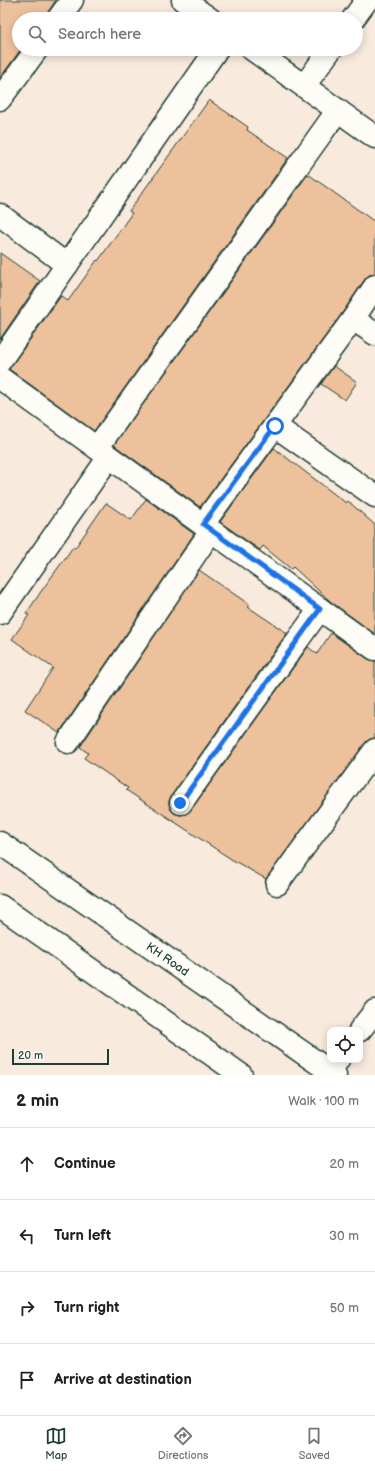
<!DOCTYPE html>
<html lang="en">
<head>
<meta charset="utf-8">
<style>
	:root { --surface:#fff; --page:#f2f2f2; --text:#222; --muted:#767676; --line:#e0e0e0; --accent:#1f3d34 }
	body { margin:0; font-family:"Balsamiq Sans",sans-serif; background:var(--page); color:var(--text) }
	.controls { position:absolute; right:12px; bottom:12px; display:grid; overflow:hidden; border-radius:8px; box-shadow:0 2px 10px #0003 }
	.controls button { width:36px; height:36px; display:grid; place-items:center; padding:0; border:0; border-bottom:1px solid var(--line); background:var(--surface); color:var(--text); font:20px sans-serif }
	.scale { position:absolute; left:12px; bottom:10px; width:97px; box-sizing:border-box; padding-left:4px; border:2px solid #1f3d34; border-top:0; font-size:11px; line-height:14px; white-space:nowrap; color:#1f3d34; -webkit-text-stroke:3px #fdfcf7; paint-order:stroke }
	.stop { position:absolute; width:12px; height:12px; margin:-9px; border:3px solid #1a73e8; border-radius:50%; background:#fff }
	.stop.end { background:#1a73e8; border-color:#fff; box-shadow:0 1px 4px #0008 }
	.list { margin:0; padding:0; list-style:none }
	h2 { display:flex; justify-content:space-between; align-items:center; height:52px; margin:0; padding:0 16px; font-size:17px }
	h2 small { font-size:13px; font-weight:400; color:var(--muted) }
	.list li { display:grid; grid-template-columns:26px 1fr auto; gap:12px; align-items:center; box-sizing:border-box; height:72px; padding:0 16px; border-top:1px solid var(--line) }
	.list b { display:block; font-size:15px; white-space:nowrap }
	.list em { font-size:13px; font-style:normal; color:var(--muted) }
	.icon { flex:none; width:22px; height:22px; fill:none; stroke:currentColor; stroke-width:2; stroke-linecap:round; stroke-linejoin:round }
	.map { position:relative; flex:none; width:375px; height:1075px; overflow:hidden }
	.search { position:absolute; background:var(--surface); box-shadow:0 2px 10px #0003; left:12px; right:12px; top:12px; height:44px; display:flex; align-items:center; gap:10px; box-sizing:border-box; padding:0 14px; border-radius:22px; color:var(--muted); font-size:15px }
	.sheet { height:340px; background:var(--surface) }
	nav { display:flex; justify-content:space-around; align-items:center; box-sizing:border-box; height:56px; border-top:1px solid var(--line); background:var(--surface); font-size:11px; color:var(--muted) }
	nav a { display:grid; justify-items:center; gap:2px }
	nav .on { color:var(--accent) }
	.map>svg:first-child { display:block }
	.building { fill:#eec19d; stroke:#1f3d34 }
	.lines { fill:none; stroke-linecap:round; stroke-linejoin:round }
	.minor-casing { stroke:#1f3d34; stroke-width:25 }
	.major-casing { stroke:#1f3d34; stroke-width:25 }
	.minor { stroke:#fdfcf7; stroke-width:22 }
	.major { stroke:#fdfcf7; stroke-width:22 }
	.route { stroke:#1a73e8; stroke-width:5 }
	.labels { text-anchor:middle; stroke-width:3; stroke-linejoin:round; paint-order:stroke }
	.street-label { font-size:12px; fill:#1f3d34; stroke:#fdfcf7 }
</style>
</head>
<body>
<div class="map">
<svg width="375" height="1075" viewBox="0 0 375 1075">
	<rect width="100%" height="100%" fill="#f8eadc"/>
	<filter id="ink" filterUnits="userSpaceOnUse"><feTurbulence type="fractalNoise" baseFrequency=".025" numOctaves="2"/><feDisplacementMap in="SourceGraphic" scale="8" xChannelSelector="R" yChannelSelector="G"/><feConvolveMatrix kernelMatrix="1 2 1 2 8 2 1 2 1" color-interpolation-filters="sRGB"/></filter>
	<g filter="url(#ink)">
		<!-- building -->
		<g class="building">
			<path d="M0,0H56L48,12L46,19H19V49H21L0,78Z"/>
			<path d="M209,100L248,127L247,130L288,158L94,431L9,369L61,296L68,301L97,260L98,261L132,213L129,211Z"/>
			<path d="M308,174L375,222V274L369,275L365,279L343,312L200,507L114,445Z"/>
			<path d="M0,253L40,281L0,339Z"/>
			<path d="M334,366L357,382L345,400L321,384Z"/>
			<path d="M274,448L346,503L348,501L375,525V634L330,601L293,567L291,569L263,546L260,550L220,522Z"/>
			<path d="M146,499L194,534L59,733L25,710L53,668L12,639L29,615L26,614L40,593L73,547L75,548L106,503L131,520Z"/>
			<path d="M199,570L250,605L248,607L287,633L171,796L169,801L170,808L174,813L180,815L186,814L191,810L308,647L317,654L331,633L368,659L375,661V738L370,739L365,743L266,879L231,859L126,790L128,788L84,758L88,753L80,747Z"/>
		</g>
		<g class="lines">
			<defs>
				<g id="minor">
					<path d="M183,0L210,19"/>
					<path d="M58,19L72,0"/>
					<path d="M353,19L367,0"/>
					<path d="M252,49L375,137"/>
					<path d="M304,86L331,49"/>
					<path d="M0,99L37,49"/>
					<path d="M0,215L67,265"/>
					<path d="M353,319L375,334"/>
					<path d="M0,361L217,49"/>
					<path d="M0,378L375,649"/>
					<path d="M275,426L375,496"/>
					<path d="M97,448L338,110"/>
					<path d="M203,524L353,319L375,286"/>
					<path d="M0,613L109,457"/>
					<path d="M68,742L211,531"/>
					<path d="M181,803L320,609"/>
					<path d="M277,884L375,750"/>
					<path d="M360,1030L375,1011"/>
					<path d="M326,1075L338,1060"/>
				</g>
				<g id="major">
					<path id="s1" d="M0,843L335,1075"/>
					<path d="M0,906L241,1075"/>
				</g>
			</defs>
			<!-- minor casing -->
			<use href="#minor" class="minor-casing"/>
			<!-- major casing -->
			<use href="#major" class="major-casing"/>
			<!-- minor -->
			<use href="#minor" class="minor"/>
			<!-- major -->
			<use href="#major" class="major"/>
		</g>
	</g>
	<g class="lines" filter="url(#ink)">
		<!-- route -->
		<path class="route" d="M180,803L320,609L203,524L275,426"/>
	</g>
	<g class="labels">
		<!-- street labels -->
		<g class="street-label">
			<text dy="4" stroke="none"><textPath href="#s1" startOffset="204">KH Road</textPath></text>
		</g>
	</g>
</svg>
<div class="controls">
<button><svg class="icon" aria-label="locate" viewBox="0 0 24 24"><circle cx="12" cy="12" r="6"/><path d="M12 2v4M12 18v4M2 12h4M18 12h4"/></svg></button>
</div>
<div class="scale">20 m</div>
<div class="stop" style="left:275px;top:426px"></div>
<div class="stop end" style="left:180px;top:803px"></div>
<div class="search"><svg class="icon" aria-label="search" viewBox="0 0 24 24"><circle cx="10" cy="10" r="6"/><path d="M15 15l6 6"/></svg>Search here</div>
</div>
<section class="sheet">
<h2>2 min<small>Walk · 100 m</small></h2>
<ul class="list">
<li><svg class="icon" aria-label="ahead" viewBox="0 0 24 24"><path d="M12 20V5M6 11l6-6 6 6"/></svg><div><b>Continue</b></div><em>20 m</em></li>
<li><svg class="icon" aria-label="left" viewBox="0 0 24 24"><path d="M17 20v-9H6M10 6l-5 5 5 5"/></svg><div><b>Turn left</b></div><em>30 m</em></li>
<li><svg class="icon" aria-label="right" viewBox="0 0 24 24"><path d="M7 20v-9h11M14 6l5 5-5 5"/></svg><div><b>Turn right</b></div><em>50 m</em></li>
<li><svg class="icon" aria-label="arrive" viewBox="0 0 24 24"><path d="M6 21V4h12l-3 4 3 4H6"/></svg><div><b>Arrive at destination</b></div></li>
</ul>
</section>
<nav>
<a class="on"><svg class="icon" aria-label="map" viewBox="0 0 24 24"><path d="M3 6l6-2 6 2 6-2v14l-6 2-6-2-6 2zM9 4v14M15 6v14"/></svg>Map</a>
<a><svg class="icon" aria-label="directions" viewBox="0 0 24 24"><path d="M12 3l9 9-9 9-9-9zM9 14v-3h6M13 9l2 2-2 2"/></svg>Directions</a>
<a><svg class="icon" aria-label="saved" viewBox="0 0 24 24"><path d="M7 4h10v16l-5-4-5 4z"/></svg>Saved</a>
</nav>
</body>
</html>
